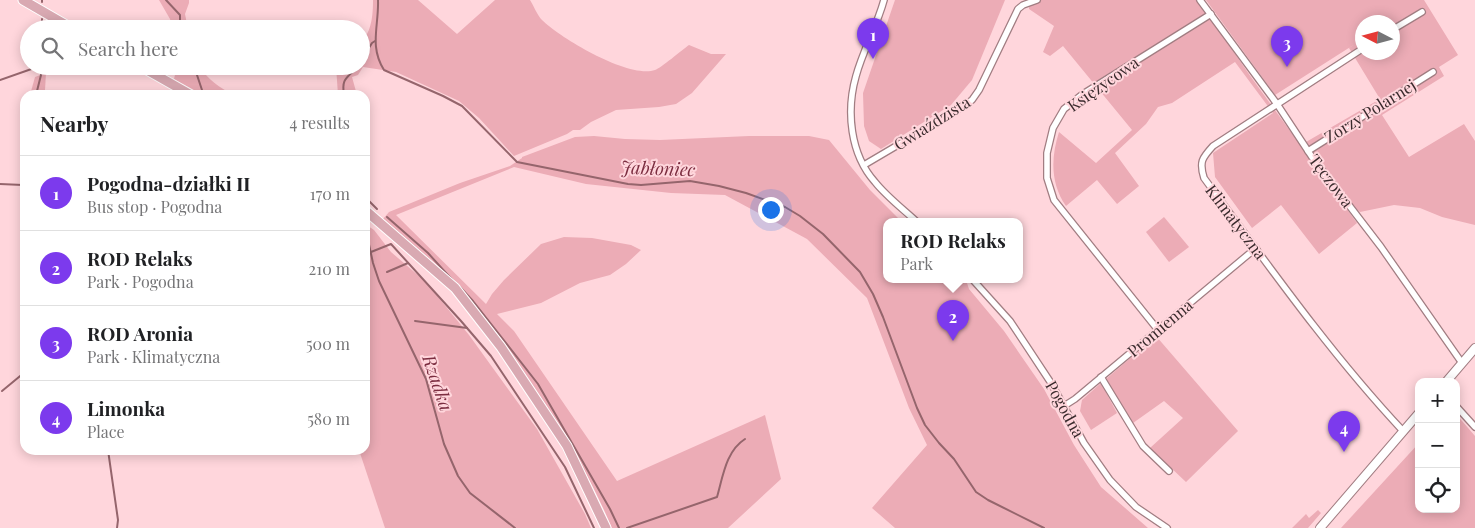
<!DOCTYPE html>
<html lang="en">
<head>
<meta charset="utf-8">
<style>
	:root { --surface:#fff; --page:#f2f2f2; --text:#202124; --muted:#757577; --line:#e0e0e0; --accent:#7c3aed }
	body { margin:0; font-family:"Playfair Display",serif; background:var(--page); color:var(--text) }
	.controls { position:absolute; right:15px; bottom:15px; display:grid; overflow:hidden; border-radius:10px; box-shadow:0 2px 12px #0003 }
	.controls button { width:45px; height:45px; display:grid; place-items:center; padding:0; border:0; border-bottom:1px solid var(--line); background:var(--surface); color:var(--text); font:25px sans-serif }
	.compass { position:absolute; left:1355px; top:15px; width:45px; height:45px; border-radius:50%; background:var(--surface); box-shadow:0 2px 12px #0003; rotate:276deg }
	.you { position:absolute; left:770px; top:209px; width:18px; height:18px; margin:-12px; border:4px solid #fff; border-radius:50%; background:#1a73e8; box-shadow:0 0 0 8px #1a73e833 }
	.badge { display:grid; place-items:center; width:32px; height:32px; border-radius:50%; background:var(--accent); color:#fff; font-size:16px; font-weight:700 }
	.pin { position:absolute; translate:-50% -41px; filter:drop-shadow(0 1px 2px #0008) }
	.pin::after { content:''; position:absolute; top:26px; width:18px; height:15px; background:inherit; clip-path:polygon(0 0,100% 0,50% 100%) }
	.popup { position:absolute; left:883px; top:218px; width:140px; height:65px; box-sizing:border-box; display:grid; place-content:center; border-radius:10px; background:var(--surface); filter:drop-shadow(0 1px 4px #0005); font-size:16px; white-space:nowrap; color:var(--muted) }
	.popup b { font-size:19px; color:var(--text) }
	.popup::after { content:''; position:absolute; left:50%; top:100%; margin-left:-10px; border:10px solid transparent; border-top-color:var(--surface) }
	.list { margin:0; padding:0; list-style:none }
	h2 { display:flex; justify-content:space-between; align-items:center; height:65px; margin:0; padding:0 20px; font-size:21px }
	h2 small { font-size:16px; font-weight:400; color:var(--muted) }
	.list li { display:grid; grid-template-columns:32px 1fr auto; gap:15px; align-items:center; box-sizing:border-box; height:75px; padding:0 20px; border-top:1px solid var(--line) }
	.list b { display:block; font-size:19px; white-space:nowrap }
	.list p { margin:0; font-size:16px; white-space:nowrap; color:var(--muted) }
	.list em { font-size:16px; font-style:normal; color:var(--muted) }
	.icon { flex:none; width:28px; height:28px; fill:none; stroke:currentColor; stroke-width:2; stroke-linecap:round; stroke-linejoin:round }
	.map { position:relative; flex:none; width:1475px; height:528px; overflow:hidden }
	.search { position:absolute; background:var(--surface); box-shadow:0 2px 12px #0003; left:20px; top:20px; width:350px; height:55px; display:flex; align-items:center; gap:12px; box-sizing:border-box; padding:0 18px; border-radius:28px; color:var(--muted); font-size:19px }
	.panel { position:absolute; background:var(--surface); box-shadow:0 2px 12px #0003; left:20px; top:90px; width:350px; height:365px; border-radius:15px }
	.map>svg:first-child { display:block }
	.green { fill:#ecacb6; fill-rule:evenodd }
	.lines { fill:none; stroke-linecap:round; stroke-linejoin:round }
	.stream { stroke:#95656c; stroke-width:2 }
	.minor-casing { stroke:#a17d82; stroke-width:8 }
	.tertiary-casing { stroke:#a17d82; stroke-width:10 }
	.primary-casing { stroke:#fff; stroke-width:11 }
	.minor { stroke:#fff; stroke-width:5.5 }
	.tertiary { stroke:#fff; stroke-width:8 }
	.primary { stroke:#d9a9b2; stroke-width:9 }
	.labels { text-anchor:middle; stroke-width:4; stroke-linejoin:round; paint-order:stroke }
	.street-label { font-size:16px; fill:#392a2c; stroke:#ffd6dc }
	.water-label { font-size:18px; font-style:italic; fill:#7c2d40; stroke:#ffd6dc }
</style>
</head>
<body>
<div class="map">
<svg width="1475" height="528" viewBox="0 0 1475 528">
	<rect width="100%" height="100%" fill="#ffd6dc"/>
	<!-- green -->
	<g class="green">
		<path d="M159,0H189V3L185,14L188,29H173L170,19Z"/>
		<path d="M373,0H418L457,34L495,0H530C534,6 537,15 542,20C560,38 629,79 655,70C661,68 682,50 689,45L711,54H726L692,93L676,104L659,107L616,110L591,122L580,130H573L567,134L514,156L479,118L459,101L396,72L363,67L358,75L352,77L357,95H338L336,66H361V42C372,32 373,14 373,0Z"/>
		<path d="M895,0H1005L972,80L951,105L881,149L869,141L864,126L863,93Z"/>
		<path d="M1029,0H1198L1251,77L1357,223L1319,254L1281,205L1252,228L1215,177L1213,153L1273,113L1235,62L1172,103L1158,107L1146,124L1115,153L1139,186L1117,204L1097,180L1066,206C1050,183 1051,157 1059,132L1096,163L1132,130L1063,46L1050,56L1043,52L1054,26L1029,9Z"/>
		<path d="M1206,0H1424L1458,55L1439,67L1444,76L1382,115L1409,157L1464,124L1475,141V225L1442,217L1420,208L1394,205L1360,212L1356,209L1306,142L1380,99L1349,48L1355,44L1275,95ZM1362,22H1392V52H1362Z"/>
		<path d="M177,66H200C206,79 221,88 233,95H203L174,79Z"/>
		<path d="M46,73L45,90L43,95H30L35,77Z"/>
		<path d="M594,136L625,139L660,140L749,136H809L829,140L870,190L902,222H887V280H964L967,283L969,289L1004,331L1044,389L1074,445L1101,487L1148,528H895L872,508L927,445L909,408L867,298L807,239L725,195L671,193L586,184L514,167L396,215L486,304L492,294L504,280L541,244L564,237L592,238L631,245L641,250L626,264L610,275L580,283L541,303L497,314L514,331L617,481L765,415L781,479L728,528H612C584,462 546,402 503,346C492,330 482,314 469,300C444,270 413,245 383,219L389,212L460,183L510,166L522,158V157L575,137Z"/>
		<path d="M1164,217L1189,247L1169,262L1146,232Z"/>
		<path d="M365,224L374,230L391,252L426,282L469,335L537,429L585,514L591,528H385L359,450H365Z"/>
		<path d="M1156,336L1238,431L1186,482L1150,448L1183,418L1164,401L1133,423L1106,379Z"/>
		<path d="M1101,383L1117,413L1091,430L1080,411L1082,400Z"/>
		<path d="M1456,414L1475,436V528H1341L1419,443V509H1456Z"/>
		<path d="M1318,510L1321,513L1308,528H1292L1306,514L1309,518Z"/>
	</g>
	<g class="lines">
		<!-- stream -->
		<g class="stream">
			<path d="M166,0L180,15V25L181,29"/>
			<path d="M378,0C379,26 369,46 384,70L443,96L462,106L517,162L628,184L641,185L690,181L719,186L746,193L785,207L800,216L823,234L860,272L873,294L883,317L917,408L925,425L939,443L954,459L976,492L988,500L1044,528"/>
			<path d="M42,2V0"/>
			<path d="M42,29V19"/>
			<path d="M361,61L372,43L375,41"/>
			<path d="M194,66L202,90"/>
			<path d="M0,80L40,66"/>
			<path d="M36,95L42,71V66"/>
			<path d="M344,95C341,77 348,78 358,66"/>
			<path d="M0,184L23,185L25,189"/>
			<path d="M23,185L25,174"/>
			<path d="M365,197L377,209"/>
			<path d="M387,217L428,253L456,284"/>
			<path d="M365,224L367,222"/>
			<path d="M365,226L373,263L379,281L426,379L444,444L458,476L470,493L515,528"/>
			<path d="M371,252L391,244L461,321L491,356L565,467L594,528"/>
			<path d="M387,272L408,263"/>
			<path d="M460,287L473,301L538,384L610,509L619,528"/>
			<path d="M415,321L467,328"/>
			<path d="M2,391L25,372"/>
			<path d="M108,450L118,520L117,528"/>
			<path d="M627,528L717,497C723,476 726,451 745,439"/>
		</g>
		<defs>
			<g id="minor">
				<path d="M884,0C877,26 863,50 856,76C846,111 850,154 875,182C887,197 903,209 917,222"/>
				<path d="M1200,0L1277,104L1312,157L1381,247L1462,363"/>
				<path d="M1392,30L1422,12"/>
				<path d="M1362,49L1213,146C1202,158 1199,162 1204,178C1268,265 1330,353 1403,431"/>
				<path d="M1308,151L1433,72"/>
				<path d="M864,165L959,109L972,100L979,90L1018,9L1023,5L1037,0"/>
				<path d="M973,280L1010,321L1051,383L1084,443L1110,480L1136,507L1167,528"/>
				<path d="M1158,330L1054,200L1047,178V153L1053,128L1064,109L1083,94L1211,14"/>
				<path d="M1101,377L1143,446L1169,471"/>
				<path d="M1064,406L1075,399L1256,248"/>
				<path d="M1456,406L1475,427"/>
			</g>
			<g id="tertiary">
				<path d="M1446,382L1475,348"/>
				<path d="M1320,528L1419,413"/>
			</g>
			<g id="primary">
				<path d="M23,0L73,29"/>
				<path d="M140,66L191,95"/>
				<path d="M365,210L455,288L501,347L567,446L606,528"/>
			</g>
		</defs>
		<!-- minor casing -->
		<use href="#minor" class="minor-casing"/>
		<!-- tertiary casing -->
		<use href="#tertiary" class="tertiary-casing"/>
		<!-- primary casing -->
		<use href="#primary" class="primary-casing"/>
		<!-- minor -->
		<use href="#minor" class="minor"/>
		<!-- tertiary -->
		<use href="#tertiary" class="tertiary"/>
		<!-- primary -->
		<use href="#primary" class="primary"/>
	</g>
	<g class="labels">
		<!-- street labels -->
		<g class="street-label">
			<text transform="translate(1103 84) rotate(-35)" y="6">Księżycowa</text>
			<text transform="translate(1370 111) rotate(-32)" y="6">Zorzy Polarnej</text>
			<text transform="translate(932 123) rotate(-32)" y="6">Gwiaździsta</text>
			<text transform="translate(1331 181) rotate(53)" y="6">Tęczowa</text>
			<text transform="translate(1236 222) rotate(53)" y="6">Klimatyczna</text>
			<text transform="translate(1160 328) rotate(-40)" y="6">Promienna</text>
			<text transform="translate(1065 409) rotate(61)" y="6">Pogodna</text>
		</g>
		<!-- water labels -->
		<g class="water-label">
			<text transform="translate(658 169) rotate(2)" y="6">Jabłoniec</text>
			<text transform="translate(437 383) rotate(71)" y="6">Rzadka</text>
		</g>
	</g>
</svg>
<div class="controls">
<button>+</button>
<button>−</button>
<button><svg class="icon" aria-label="locate" viewBox="0 0 24 24"><circle cx="12" cy="12" r="6"/><path d="M12 2v4M12 18v4M2 12h4M18 12h4"/></svg></button>
</div>
<svg class="compass" viewBox="-18 -18 36 36"><path d="M0-13l5 13h-10z" fill="#e53935"/><path d="M0 13l5-13h-10z" fill="#757577"/></svg>
<div class="you"></div>
<div class="pin badge" style="left:873px;top:59px">1</div>
<div class="pin badge" style="left:953px;top:341px">2</div>
<div class="popup"><b>ROD Relaks</b>Park</div>
<div class="pin badge" style="left:1287px;top:67px">3</div>
<div class="pin badge" style="left:1344px;top:452px">4</div>
<div class="search"><svg class="icon" aria-label="search" viewBox="0 0 24 24"><circle cx="10" cy="10" r="6"/><path d="M15 15l6 6"/></svg>Search here</div>
<section class="panel">
<h2>Nearby<small>4 results</small></h2>
<ul class="list">
<li><span class="badge">1</span><div><b>Pogodna-działki II</b><p>Bus stop · Pogodna</p></div><em>170 m</em></li>
<li><span class="badge">2</span><div><b>ROD Relaks</b><p>Park · Pogodna</p></div><em>210 m</em></li>
<li><span class="badge">3</span><div><b>ROD Aronia</b><p>Park · Klimatyczna</p></div><em>500 m</em></li>
<li><span class="badge">4</span><div><b>Limonka</b><p>Place</p></div><em>580 m</em></li>
</ul>
</section>
</div>
</body>
</html>
